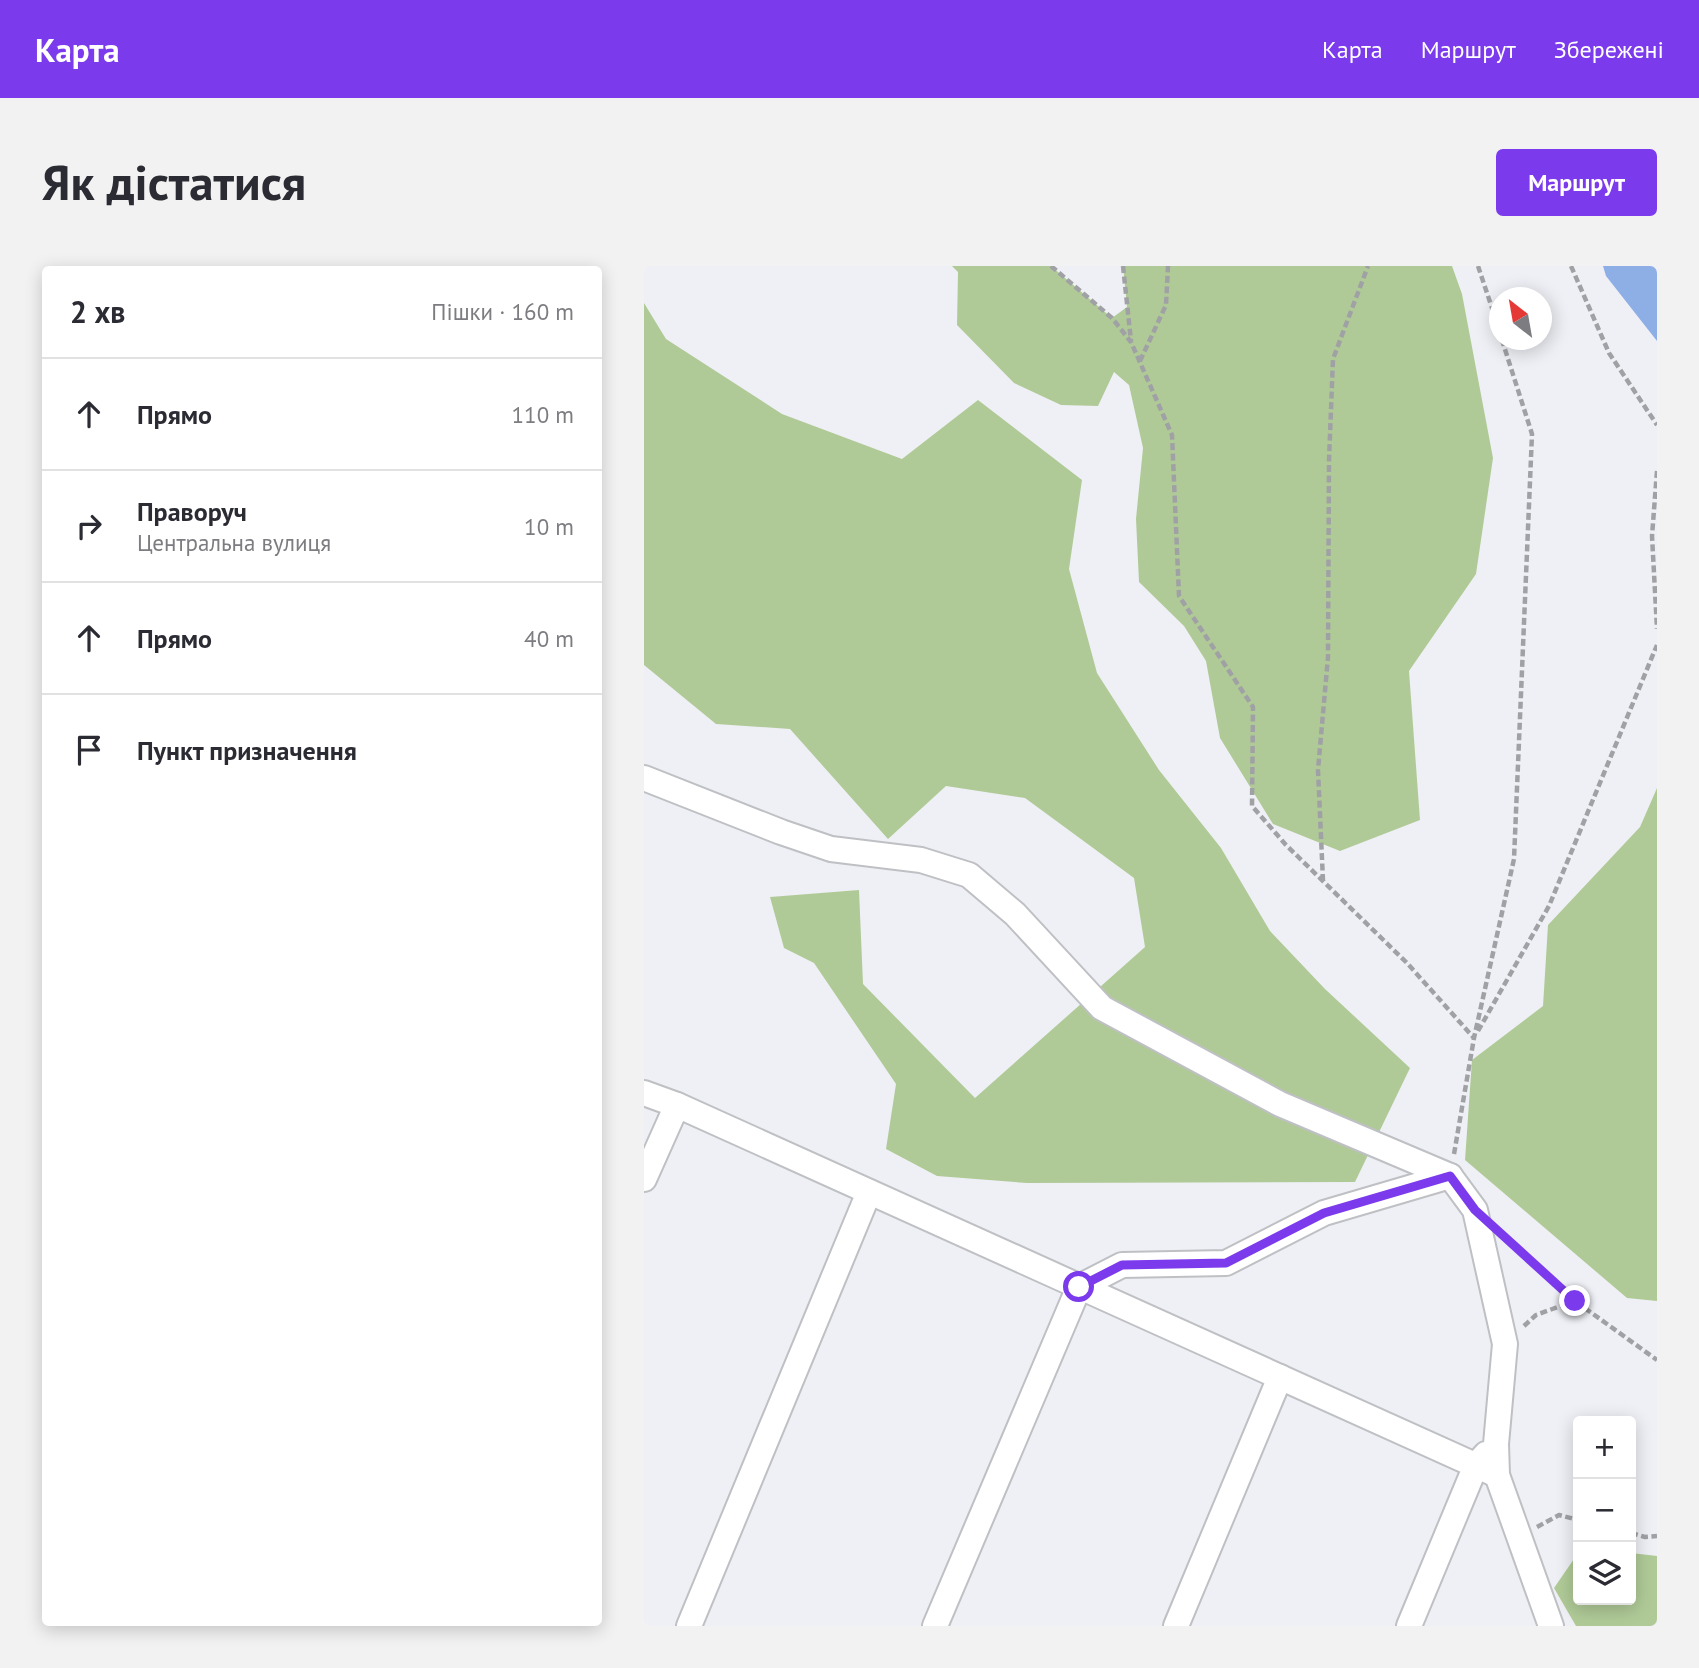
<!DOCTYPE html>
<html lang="uk">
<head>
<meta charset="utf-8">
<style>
	:root { --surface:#fff; --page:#f2f2f3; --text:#2b2b33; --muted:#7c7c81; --line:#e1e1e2; --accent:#7c3aed }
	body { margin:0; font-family:"PT Sans",sans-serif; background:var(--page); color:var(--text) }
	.controls { position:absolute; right:21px; bottom:21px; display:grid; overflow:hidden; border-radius:7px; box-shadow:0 4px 18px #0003 }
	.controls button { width:63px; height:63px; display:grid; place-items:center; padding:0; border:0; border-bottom:2px solid var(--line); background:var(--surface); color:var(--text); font:35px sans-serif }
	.compass { position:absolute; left:845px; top:21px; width:63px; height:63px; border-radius:50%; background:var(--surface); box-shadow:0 4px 18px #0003; rotate:329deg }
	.stop { position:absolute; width:21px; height:21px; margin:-16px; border:5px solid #7c3aed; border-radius:50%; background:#fff }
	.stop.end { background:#7c3aed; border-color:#fff; box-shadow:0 2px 7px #0008 }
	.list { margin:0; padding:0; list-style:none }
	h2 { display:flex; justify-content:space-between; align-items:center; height:91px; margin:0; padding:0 28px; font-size:30px }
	h2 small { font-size:23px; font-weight:400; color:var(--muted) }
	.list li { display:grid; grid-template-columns:46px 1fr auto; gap:21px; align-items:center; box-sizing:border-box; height:112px; padding:0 28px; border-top:2px solid var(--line) }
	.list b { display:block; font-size:26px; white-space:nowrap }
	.list p { margin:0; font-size:23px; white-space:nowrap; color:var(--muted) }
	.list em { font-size:23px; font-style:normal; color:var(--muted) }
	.icon { flex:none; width:38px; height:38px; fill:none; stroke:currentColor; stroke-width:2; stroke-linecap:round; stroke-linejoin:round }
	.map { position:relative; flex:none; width:1013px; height:1360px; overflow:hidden; border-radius:7px }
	header { display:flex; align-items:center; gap:42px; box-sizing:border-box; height:98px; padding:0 35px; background:var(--accent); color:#fff }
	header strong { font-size:33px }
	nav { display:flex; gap:38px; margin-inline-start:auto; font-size:24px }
	.intro { display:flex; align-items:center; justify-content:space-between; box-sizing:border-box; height:168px; padding:0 42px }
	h1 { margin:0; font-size:49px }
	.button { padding:18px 32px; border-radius:7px; background:var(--accent); color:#fff; font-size:24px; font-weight:700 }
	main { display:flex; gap:42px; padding:0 42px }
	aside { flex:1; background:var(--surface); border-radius:7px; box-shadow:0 4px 18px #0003 }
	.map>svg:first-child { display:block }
	.green { fill:#b0ca97 }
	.water { fill:#8eaee6 }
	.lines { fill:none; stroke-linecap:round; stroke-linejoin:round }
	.minor-casing { stroke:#bec0c4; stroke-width:28 }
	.path { stroke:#a0a1a5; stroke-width:4.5; stroke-dasharray:7 3.5; stroke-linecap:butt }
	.minor { stroke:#fff; stroke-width:24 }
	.route { stroke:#7c3aed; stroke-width:9 }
</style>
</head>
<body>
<header>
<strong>Карта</strong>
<nav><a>Карта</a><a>Маршрут</a><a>Збережені</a></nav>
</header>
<div class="intro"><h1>Як дістатися</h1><a class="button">Маршрут</a></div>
<main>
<aside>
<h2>2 хв<small>Пішки · 160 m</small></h2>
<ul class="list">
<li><svg class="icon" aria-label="ahead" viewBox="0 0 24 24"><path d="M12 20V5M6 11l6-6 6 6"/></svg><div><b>Прямо</b></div><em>110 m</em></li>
<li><svg class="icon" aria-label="right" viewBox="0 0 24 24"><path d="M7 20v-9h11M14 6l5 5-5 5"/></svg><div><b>Праворуч</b><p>Центральна вулиця</p></div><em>10 m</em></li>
<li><svg class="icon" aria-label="ahead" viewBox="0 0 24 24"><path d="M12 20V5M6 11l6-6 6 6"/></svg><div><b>Прямо</b></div><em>40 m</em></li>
<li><svg class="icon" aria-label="arrive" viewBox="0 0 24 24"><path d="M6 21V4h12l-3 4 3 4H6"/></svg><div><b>Пункт призначення</b></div></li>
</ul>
</aside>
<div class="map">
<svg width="1013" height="1360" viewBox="0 0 1013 1360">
	<rect width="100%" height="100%" fill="#eff0f5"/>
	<!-- green -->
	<g class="green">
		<path d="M308,0H407L468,52L483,41L479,0H808L818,28L849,192L832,308L765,405L776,554L696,585L629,558L576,472L562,395L540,360L495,316L492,253L499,182L485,119L470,106L454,140L417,139L370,117L313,59L314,6Z"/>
		<path d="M0,37L22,73L138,148L258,193L334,134L438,214L425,303L453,407L515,504L577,582L626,665L681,723L766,802L711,916L383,917L293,910L242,883L252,818L170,697L140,682L126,631L215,624L219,718L331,832L501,681L490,612L381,532L302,520L244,573L146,463L72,458L0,399Z"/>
		<path d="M1013,522V1035L983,1032L821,894L828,794L899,740L904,659L996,561Z"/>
		<path d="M934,1287V1334H987V1287L1013,1290V1360H932L910,1322Z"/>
	</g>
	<!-- water -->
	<path class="water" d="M959,0H1013V75L962,10Z"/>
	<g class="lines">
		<defs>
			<g id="minor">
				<path d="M0,512L137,566L187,583L277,594L325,609L371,648L458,742L636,838L806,910"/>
				<path d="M0,827L33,839L853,1209"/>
				<path d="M806,910L831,944L861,1078L852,1178L853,1209L907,1360"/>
				<path d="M0,913L33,839"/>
				<path d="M45,1360L225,926"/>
				<path d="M291,1360L435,1021L478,999L582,997L680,947L806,910"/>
				<path d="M532,1360L636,1111"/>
				<path d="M765,1360L832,1199L842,1188"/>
			</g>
		</defs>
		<!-- minor casing -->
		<use href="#minor" class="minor-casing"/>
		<!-- path -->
		<g class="path">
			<path d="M407,0L468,52L487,76L528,169L535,330L609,441L608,540L642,579L763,697L830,772"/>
			<path d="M479,0L487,75"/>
			<path d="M834,0L856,66"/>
			<path d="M927,0L965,87L1013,159"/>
			<path d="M496,95L522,39L524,0"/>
			<path d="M1013,205L1008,270L1013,363"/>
			<path d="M679,615L674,504L684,391L685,194L689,93L724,0"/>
			<path d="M834,765L905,640L1013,379"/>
			<path d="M810,888L830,772L870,593L888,168L858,74"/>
			<path d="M862,973L931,1035L1013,1094"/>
			<path d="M880,1060L892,1049L930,1035"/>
			<path d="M893,1261L915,1249L934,1254"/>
			<path d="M987,1267L1001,1271L1013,1270"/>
		</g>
		<!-- minor -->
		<use href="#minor" class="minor"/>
	</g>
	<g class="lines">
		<!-- route -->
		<path class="route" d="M435,1021L478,999L582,997L680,947L806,910L831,944L931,1035"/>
	</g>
</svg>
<div class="controls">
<button>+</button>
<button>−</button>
<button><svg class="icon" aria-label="layers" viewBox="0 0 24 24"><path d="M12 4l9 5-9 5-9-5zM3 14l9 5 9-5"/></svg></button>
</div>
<svg class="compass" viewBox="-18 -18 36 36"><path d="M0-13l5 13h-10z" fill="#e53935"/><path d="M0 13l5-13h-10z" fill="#7c7c81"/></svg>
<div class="stop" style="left:435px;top:1021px"></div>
<div class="stop end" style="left:931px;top:1035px"></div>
</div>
</main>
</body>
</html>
